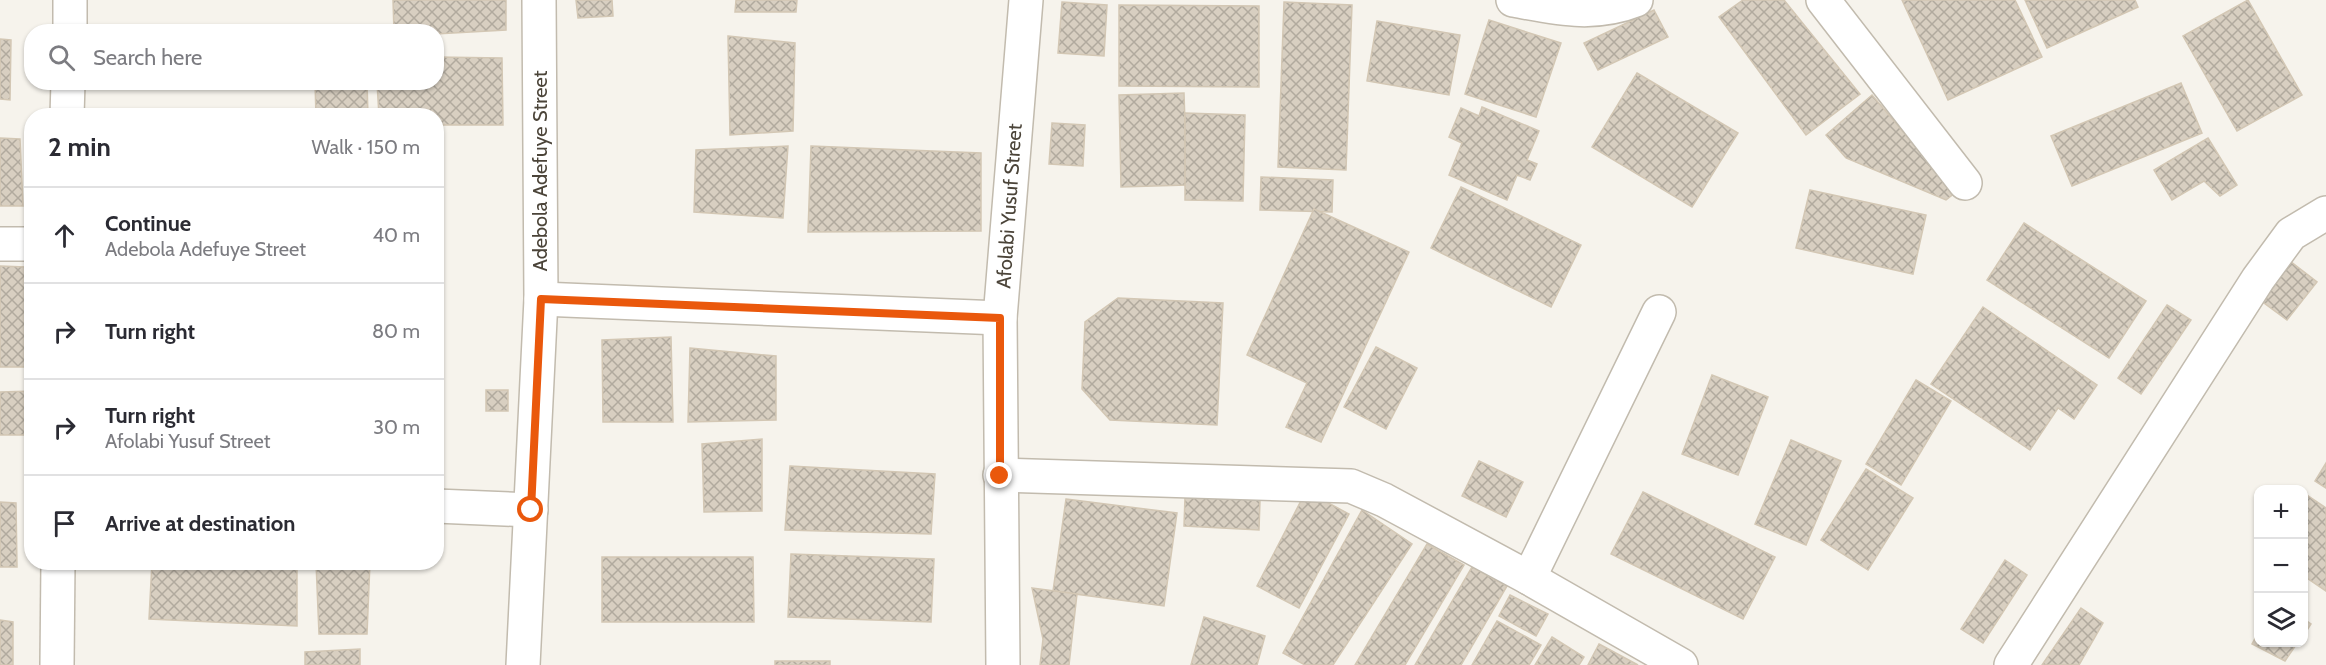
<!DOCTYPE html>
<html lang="en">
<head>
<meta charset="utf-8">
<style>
	:root { --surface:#fff; --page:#f7f7f7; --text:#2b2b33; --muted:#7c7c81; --line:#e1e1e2 }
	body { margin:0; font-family:Cabin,sans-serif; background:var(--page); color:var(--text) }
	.controls { position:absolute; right:18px; bottom:18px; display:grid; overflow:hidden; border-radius:12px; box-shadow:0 2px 4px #0004 }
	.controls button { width:54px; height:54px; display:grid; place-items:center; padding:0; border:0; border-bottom:2px solid var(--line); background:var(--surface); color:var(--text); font:30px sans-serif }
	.stop { position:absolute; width:18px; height:18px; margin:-14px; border:4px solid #ea580c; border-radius:50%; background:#fff }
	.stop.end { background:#ea580c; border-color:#fff; box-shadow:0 2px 6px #0008 }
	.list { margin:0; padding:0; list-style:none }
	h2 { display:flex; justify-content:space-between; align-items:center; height:78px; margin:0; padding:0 24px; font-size:26px }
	h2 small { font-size:20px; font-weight:400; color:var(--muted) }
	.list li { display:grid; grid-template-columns:39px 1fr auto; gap:18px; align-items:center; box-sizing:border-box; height:96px; padding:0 24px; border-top:2px solid var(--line) }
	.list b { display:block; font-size:22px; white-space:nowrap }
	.list p { margin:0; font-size:20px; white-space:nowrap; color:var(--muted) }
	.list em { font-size:20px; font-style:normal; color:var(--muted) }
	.icon { flex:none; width:33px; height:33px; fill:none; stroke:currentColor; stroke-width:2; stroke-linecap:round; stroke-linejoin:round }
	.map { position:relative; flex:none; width:2326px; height:665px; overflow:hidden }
	.search { position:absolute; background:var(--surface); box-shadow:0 2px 4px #0004; left:24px; top:24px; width:420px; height:66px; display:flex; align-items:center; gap:15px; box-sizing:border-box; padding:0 21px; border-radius:24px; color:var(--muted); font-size:22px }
	.panel { position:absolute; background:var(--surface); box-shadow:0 2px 4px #0004; left:24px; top:108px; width:420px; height:462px; border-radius:24px }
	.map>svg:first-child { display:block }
	.building { fill:url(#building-cross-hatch); stroke:#d3c7b4; stroke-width:1.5 }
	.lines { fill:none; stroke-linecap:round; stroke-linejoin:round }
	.minor-casing { stroke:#c2bbae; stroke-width:36 }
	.minor { stroke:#fff; stroke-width:33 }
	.route { stroke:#ea580c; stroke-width:8 }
	.labels { text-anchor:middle; stroke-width:6; stroke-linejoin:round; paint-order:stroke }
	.street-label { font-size:20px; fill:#4b4439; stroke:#fff }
</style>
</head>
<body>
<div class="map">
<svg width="2326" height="665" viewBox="0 0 2326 665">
	<defs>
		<pattern id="building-cross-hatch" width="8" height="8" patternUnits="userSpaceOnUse" patternTransform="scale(1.5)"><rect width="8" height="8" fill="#d8cfc1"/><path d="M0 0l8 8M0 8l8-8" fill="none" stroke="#b1aa9e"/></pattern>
	</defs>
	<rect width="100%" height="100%" fill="#f6f3ec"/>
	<!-- building -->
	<g class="building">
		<path d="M393,0H506V30L436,34V32H394Z"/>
		<path d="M576,0H612L613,16L578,18Z"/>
		<path d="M736,0H797L796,12H735Z"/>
		<path d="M1743,0H1784L1860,94L1806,135L1719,17Z"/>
		<path d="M1902,0H2015L2042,57L1948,100Z"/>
		<path d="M2025,0H2135L2138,7L2047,48Z"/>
		<path d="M2248,0L2302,95L2237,131L2183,36Z"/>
		<path d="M1062,2L1107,5L1104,56L1058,53Z"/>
		<path d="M1284,2L1352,5L1346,170L1278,167Z"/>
		<path d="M1119,5L1259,6V87L1119,86Z"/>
		<path d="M1654,10L1668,37L1598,70L1584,43Z"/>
		<path d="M1489,20L1561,43L1536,117L1465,94Z"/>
		<path d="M1377,21L1460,35L1449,95L1367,81Z"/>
		<path d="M728,36L795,43L793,131L730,135Z"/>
		<path d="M0,39L11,40L10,100L0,99Z"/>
		<path d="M436,57L502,58L503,125H436V116H379L377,82H436Z"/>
		<path d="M1637,73L1738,133L1692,207L1592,147Z"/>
		<path d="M315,82H367L368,116H316Z"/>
		<path d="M2181,83L2202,133L2072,186L2051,136Z"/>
		<path d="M1184,93L1187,185L1121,187L1119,95Z"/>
		<path d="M1872,95L1955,193L1946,200L1846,158L1826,135Z"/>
		<path d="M1482,107L1539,131L1527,160L1537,164L1530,180L1517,175L1507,200L1449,175L1462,143L1449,137L1461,108L1479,116Z"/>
		<path d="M1185,113L1245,115L1243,201L1185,200Z"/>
		<path d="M1052,123L1085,125L1083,166L1049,164Z"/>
		<path d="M0,138L20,139L23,206H0Z"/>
		<path d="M2208,138L2237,185L2220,196L2204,181L2172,200L2154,170Z"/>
		<path d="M788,146L783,218L694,212L696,150Z"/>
		<path d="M811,146L981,153V231L808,232Z"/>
		<path d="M1261,177L1333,180L1332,212L1260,210Z"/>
		<path d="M1461,187L1581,245L1551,307L1431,248Z"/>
		<path d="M1810,190L1926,215L1913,274L1796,248Z"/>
		<path d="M1314,209L1409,252L1321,442L1286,427L1307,383L1247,355Z"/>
		<path d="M2024,223L2146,301L2109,358L1987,280Z"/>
		<path d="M2290,261L2317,282L2287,320L2260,300Z"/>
		<path d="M0,266L25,267L26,367H0Z"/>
		<path d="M1118,298L1223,303L1217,425L1110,420L1082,389L1085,322Z"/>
		<path d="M2167,305L2191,320L2141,394L2118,378Z"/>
		<path d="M1983,307L2097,385L2074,419L2058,408L2030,450L1931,384Z"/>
		<path d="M671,337L673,422H603L602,340Z"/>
		<path d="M1376,347L1417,368L1386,429L1344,407Z"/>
		<path d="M690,348L776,356V420L688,422Z"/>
		<path d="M1712,375L1768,397L1738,475L1682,454Z"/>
		<path d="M1916,380L1951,401L1901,485L1866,464Z"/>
		<rect x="486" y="390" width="22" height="21"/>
		<path d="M32,391V435H0V392Z"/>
		<path d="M762,439V511L704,512L702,444Z"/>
		<path d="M1791,440L1841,461L1806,545L1755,524Z"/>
		<path d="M1479,461L1523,482L1506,517L1462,496Z"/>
		<path d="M2326,463V488L2315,481Z"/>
		<path d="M790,466L935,474L931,534L785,530Z"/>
		<path d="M1866,469L1913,498L1868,570L1821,540Z"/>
		<path d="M1306,491L1349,514L1299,608L1257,586Z"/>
		<path d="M1643,492L1775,557L1743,619L1611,554Z"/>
		<path d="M2304,493L2326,508V591L2304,576Z"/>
		<path d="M1185,497L1260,500L1259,530L1184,526Z"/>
		<path d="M1066,499L1177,513L1164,606L1053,591Z"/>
		<path d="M0,502L16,503L17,567H0Z"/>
		<path d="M1362,510L1412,544L1333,665H1305L1283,653Z"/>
		<path d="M1427,544L1464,565L1405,665H1355Z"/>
		<path d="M791,554L934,559L931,622L788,617Z"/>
		<path d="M602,557H753L754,622H602Z"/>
		<path d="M2005,560L2027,575L1983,643L1961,629Z"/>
		<path d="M152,562H260L297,567V626L149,619Z"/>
		<path d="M316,562H370L367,634H319Z"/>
		<path d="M1472,567L1507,586L1461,665H1415Z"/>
		<path d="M1032,588L1077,594L1069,665H1040L1043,639Z"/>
		<path d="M1510,595L1548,614L1536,636L1499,616Z"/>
		<path d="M2081,608L2103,623L2079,665H2042Z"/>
		<path d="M1204,617L1265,636L1257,665H1191Z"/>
		<path d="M2304,619L2311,624L2304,635Z"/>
		<path d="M0,620L13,622V665H0Z"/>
		<path d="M1497,621L1541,645L1529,665H1472Z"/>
		<path d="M2258,633V642H2298L2285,661L2252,644Z"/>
		<path d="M1552,637L1584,657L1579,665H1535Z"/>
		<path d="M1599,644L1638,665H1588Z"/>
		<path d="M360,649V665H305V652Z"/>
		<rect x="775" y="661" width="55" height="4"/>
	</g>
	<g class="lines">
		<defs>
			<g id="minor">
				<path d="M1513,0C1557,8 1593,17 1636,0"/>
				<path d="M1823,0L1965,183"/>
				<path d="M70,32V0"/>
				<path d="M67,116L68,82"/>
				<path d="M0,244H32"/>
				<path d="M541,299L1000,318"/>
				<path d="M1000,475L1351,486L1384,500L1529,578L1681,665"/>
				<path d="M436,506L531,510"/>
				<path d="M1529,578L1659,312"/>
				<path d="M57,665L58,562"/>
				<path d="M523,665L541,299L539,0"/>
				<path d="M1003,665L1000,318L1026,0"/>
				<path d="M2011,665L2258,279L2291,234L2326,213"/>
			</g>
		</defs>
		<!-- minor casing -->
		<use href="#minor" class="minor-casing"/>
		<!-- minor -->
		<use href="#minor" class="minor"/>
	</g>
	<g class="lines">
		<!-- route -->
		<path class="route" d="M531,510L541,299L1000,318V476"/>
	</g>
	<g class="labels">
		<!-- street labels -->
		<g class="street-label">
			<text transform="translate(540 171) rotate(-90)" y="7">Adebola Adefuye Street</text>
			<text transform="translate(1009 206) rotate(-86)" y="7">Afolabi Yusuf Street</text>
		</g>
	</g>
</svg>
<div class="controls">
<button>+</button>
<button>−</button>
<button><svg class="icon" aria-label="layers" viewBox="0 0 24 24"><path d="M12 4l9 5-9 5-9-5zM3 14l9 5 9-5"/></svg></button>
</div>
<div class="stop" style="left:531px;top:510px"></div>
<div class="stop end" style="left:1000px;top:476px"></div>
<div class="search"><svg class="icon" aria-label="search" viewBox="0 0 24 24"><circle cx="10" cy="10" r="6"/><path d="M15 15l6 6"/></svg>Search here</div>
<section class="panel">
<h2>2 min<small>Walk · 150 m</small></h2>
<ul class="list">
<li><svg class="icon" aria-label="ahead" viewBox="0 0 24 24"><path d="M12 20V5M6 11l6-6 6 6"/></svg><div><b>Continue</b><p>Adebola Adefuye Street</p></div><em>40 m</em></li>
<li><svg class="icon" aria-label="right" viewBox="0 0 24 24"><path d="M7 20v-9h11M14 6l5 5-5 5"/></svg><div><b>Turn right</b></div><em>80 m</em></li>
<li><svg class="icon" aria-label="right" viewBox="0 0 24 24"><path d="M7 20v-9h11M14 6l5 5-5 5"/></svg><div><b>Turn right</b><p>Afolabi Yusuf Street</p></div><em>30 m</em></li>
<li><svg class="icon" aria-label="arrive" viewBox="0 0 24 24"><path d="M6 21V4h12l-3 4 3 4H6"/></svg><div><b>Arrive at destination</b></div></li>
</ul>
</section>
</div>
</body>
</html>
